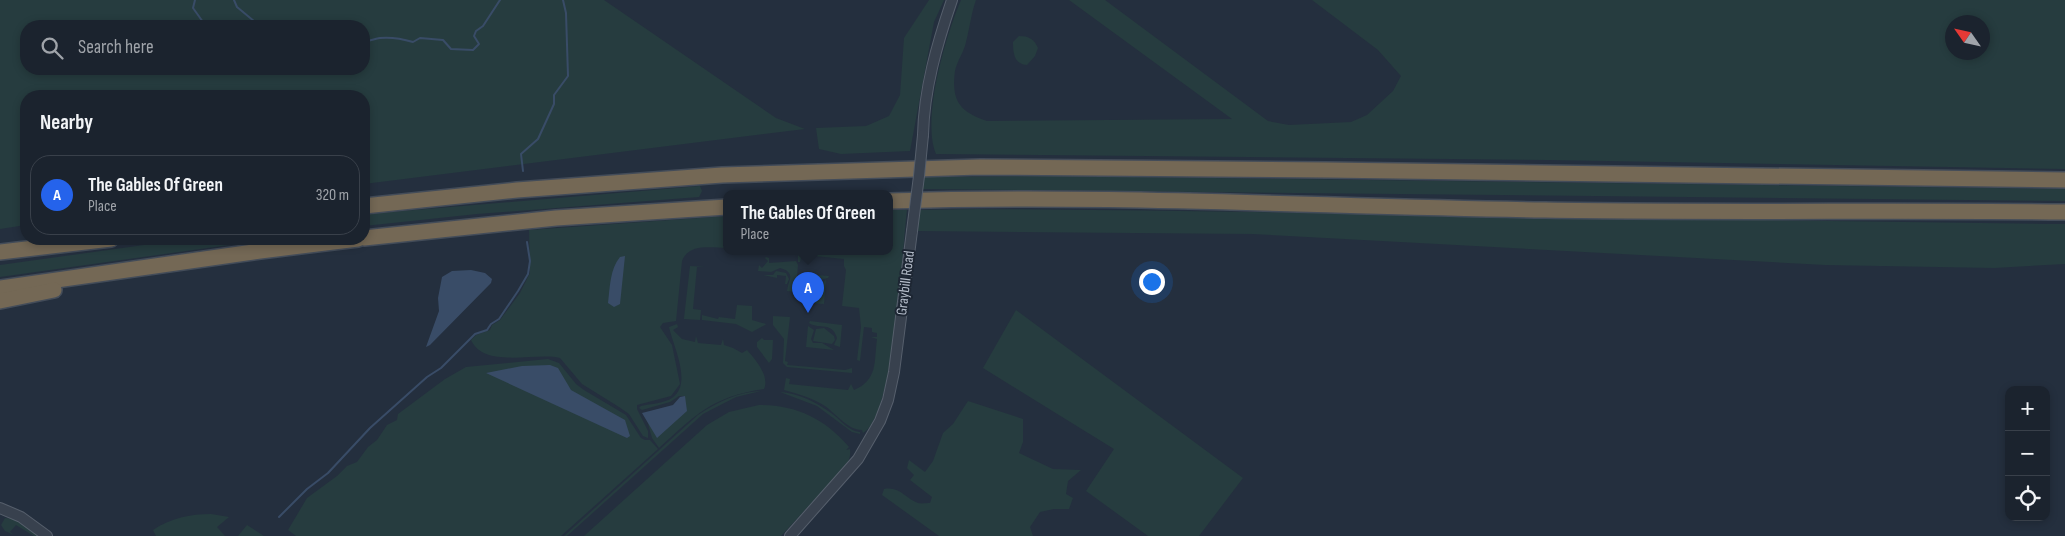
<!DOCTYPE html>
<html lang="en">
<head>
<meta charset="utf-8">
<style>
	:root { --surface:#1b232e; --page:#242b36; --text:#f1f3f6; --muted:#a0a4aa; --line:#39404a; --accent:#2563eb }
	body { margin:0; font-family:"Sofia Sans Condensed",sans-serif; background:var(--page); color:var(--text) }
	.controls { position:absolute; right:15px; bottom:15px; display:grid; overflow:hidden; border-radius:10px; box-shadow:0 2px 8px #0003 }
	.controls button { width:45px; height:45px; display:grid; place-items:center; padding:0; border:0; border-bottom:1px solid var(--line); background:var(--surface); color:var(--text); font:25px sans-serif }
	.compass { position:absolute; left:1945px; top:15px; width:45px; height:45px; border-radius:50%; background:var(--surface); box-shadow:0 2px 8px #0003; rotate:304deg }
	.you { position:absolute; left:1151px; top:281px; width:18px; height:18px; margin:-12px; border:4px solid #fff; border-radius:50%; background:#1a73e8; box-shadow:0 0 0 8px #1a73e833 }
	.badge { display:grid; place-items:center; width:32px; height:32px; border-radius:50%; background:var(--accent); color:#fff; font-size:16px; font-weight:700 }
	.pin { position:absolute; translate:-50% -41px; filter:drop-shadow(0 1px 2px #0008) }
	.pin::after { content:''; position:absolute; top:26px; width:18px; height:15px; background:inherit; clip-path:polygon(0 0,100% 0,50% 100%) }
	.popup { position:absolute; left:723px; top:190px; width:170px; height:65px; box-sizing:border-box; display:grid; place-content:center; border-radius:10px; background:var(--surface); filter:drop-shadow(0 1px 4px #0005); font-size:16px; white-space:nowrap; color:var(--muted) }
	.popup b { font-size:19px; color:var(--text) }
	.popup::after { content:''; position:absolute; left:50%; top:100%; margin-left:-10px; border:10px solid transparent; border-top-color:var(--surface) }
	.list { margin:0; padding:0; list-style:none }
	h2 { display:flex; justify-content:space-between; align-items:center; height:65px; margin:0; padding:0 20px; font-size:21px }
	h2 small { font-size:16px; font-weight:400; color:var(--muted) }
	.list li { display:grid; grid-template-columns:32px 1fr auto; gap:15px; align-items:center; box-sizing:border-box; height:80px; margin:0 10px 10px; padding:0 10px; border:1px solid var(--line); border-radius:20px }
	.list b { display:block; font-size:19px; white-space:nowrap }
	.list p { margin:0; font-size:16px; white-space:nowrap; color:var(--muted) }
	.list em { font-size:16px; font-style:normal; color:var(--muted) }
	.icon { flex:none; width:28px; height:28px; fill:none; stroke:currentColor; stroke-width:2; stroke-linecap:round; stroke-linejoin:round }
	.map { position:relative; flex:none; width:2065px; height:536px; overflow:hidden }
	.search { position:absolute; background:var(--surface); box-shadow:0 2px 8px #0003; left:20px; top:20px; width:350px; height:55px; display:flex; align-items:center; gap:12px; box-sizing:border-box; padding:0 18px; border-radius:20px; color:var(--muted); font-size:19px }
	.panel { position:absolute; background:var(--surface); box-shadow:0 2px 8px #0003; left:20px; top:90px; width:350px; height:155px; border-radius:20px }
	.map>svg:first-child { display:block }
	.green { fill:#263c3f; fill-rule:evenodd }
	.water { fill:#394c67 }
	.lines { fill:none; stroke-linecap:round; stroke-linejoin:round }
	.stream { stroke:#394c67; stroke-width:2 }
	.minor-casing { stroke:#565f6c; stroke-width:12 }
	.highway-casing { stroke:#434c59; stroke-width:18 }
	.minor { stroke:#38414e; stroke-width:10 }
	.highway { stroke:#746855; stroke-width:15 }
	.minor-bridge-casing { stroke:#565f6c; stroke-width:12; stroke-linecap:butt }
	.minor-bridge { stroke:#38414e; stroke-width:10 }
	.labels { text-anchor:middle; stroke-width:4; stroke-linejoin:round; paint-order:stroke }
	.street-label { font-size:15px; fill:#b4bcc9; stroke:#1d2633 }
</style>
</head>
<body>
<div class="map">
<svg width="2065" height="536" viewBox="0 0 2065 536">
	<rect width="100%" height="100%" fill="#242f3e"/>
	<!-- green -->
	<g class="green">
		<path d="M0,0H604L776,118L805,129L364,184V96H26V225L0,229ZM364,26V69H26V26Z"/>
		<path d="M929,0H944L934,22L910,151L841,154L819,149L816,128L866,126L889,116L900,95L904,38Z"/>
		<path d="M961,0H976C971,14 970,27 966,42C964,52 957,61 955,71C951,101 960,112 987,121L1232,119L1069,0H1105L1268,121L1289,125L1351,122L1367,115L1393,91L1401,76L1378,50L1312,0H2065V169L1548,160L936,154C921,119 946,35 961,0ZM1952,22H1982V52H1952Z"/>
		<path d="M1019,36C1029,36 1034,39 1038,48L1035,56L1027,65C1014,64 1013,53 1013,42Z"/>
		<path d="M1057,176L2065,189V201L921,189L922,177Z"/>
		<path d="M700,186L702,191L699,197L477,214L364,226V215L391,212Z"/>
		<path d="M977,209C1340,212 1702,220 2065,224V264L1994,268L1825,265L1252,234L917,231L919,210Z"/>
		<path d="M889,210H907C902,249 895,416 863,433L862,430C848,430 836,414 825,406C813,398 798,394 784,390L786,378L790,379L789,384L848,390L851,384L854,390C878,380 874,362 877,339L871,337H877V333L872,332V328L864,327L860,361L857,360L861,327L859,308L842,306L846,270L844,266V259L805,255L804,257H801L800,262H798V255H802V252H889Z"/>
		<path d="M727,216V248C711,248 689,243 682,261L676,321L663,323L660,327L672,345L680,384L671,396L637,405V409L648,431V438L643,436L629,414L619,407L582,384L560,358C536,352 484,369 471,340L476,335L490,330L492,325L500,320L520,293L530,273L529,230Z"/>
		<path d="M187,239H272L0,277V265Z"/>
		<path d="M766,257L769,258V263L796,261L798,265L796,292L787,291C788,280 797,273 780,268L771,272L758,271L759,265L762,268L768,261L765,258Z"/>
		<path d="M690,266L705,267H697L693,309L701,310L700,320L684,319V318Z"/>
		<path d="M776,271L786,273L789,279L787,284H785L786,276L777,275V278L763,275H773Z"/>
		<path d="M816,275L829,276L828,278L823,279L819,283L818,297L811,298V296H814Z"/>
		<path d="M826,280L824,304L810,303V300H816C824,295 820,290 821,284Z"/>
		<path d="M737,305L752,306V320L766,324L765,325L752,332L736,324L702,320V315L718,319L719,317L735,319Z"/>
		<path d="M1016,310L1243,478L1199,536H1148L1086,491L1114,449L983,368Z"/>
		<path d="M773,316L790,317L785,361L788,362L787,365L845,370L852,368V373L787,367L783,363L784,339L773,325Z"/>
		<path d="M810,321L842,325L840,347L834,345L837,338C832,321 820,330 809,323Z"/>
		<path d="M677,324L678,327L673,330L682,339L695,342L696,336L698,343L721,345L723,339L724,345L733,348L742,353L747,350C755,359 770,376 764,389C711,397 697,414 659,448L652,438L647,420L657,437L685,396H679L670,402L642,410L639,408L641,406C650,404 665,403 672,398C693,384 673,346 669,327Z"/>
		<path d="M808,326L814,330L811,339L813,343H822L834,350L806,347Z"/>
		<path d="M824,328L834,336L835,340L832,344L813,341L816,329Z"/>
		<path d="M762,338L764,340H773L772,359L769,363L757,347V342Z"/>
		<path d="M548,359L559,363L576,384L584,390L626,415L641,438L645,440H650L658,449L561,536H296L288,530L307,498L337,476L347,466L357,462L368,447L377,440L387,425L397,420L398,414L445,379L466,367Z"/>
		<path d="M761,391L736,397L703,414L567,536H564L698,415C717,402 738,392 761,391Z"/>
		<path d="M780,392C798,393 816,402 831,413C840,419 848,431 860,432V434L852,432L817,406Z"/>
		<path d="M968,401L1023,419V442L1019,453L1053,469L1081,470L1068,481L1066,494L1073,498L1069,509H1054L1040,512L1030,527L1033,536H939L882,495L884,489C900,486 906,499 918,503C921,504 927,503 930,503L932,497L910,480L914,475L907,468L909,460L925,472L933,461L943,433L953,424Z"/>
		<path d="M759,405C796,405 824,418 849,447L846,450L850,449C851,458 848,463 843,469L781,536H584L707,425L729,412Z"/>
		<path d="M211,514L229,517L217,527L225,536H156L153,530C171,518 190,514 211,514Z"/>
		<path d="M5,518L17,519L41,536H34L16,525L10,532L14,535L5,531L1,525Z"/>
		<path d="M247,525L264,536H238Z"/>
	</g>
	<!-- water -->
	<g class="water">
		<path d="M625,256L620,304L614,307L608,303C610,287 610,269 620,257Z"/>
		<path d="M471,270L485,273L492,279L491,283L430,345L426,347L439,311L438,298L442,277L452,271Z"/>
		<path d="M550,365L558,368L571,390L625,420L630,436L627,438L486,373L522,366Z"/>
		<path d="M685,396L687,411L657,438L642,413L673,405L680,397Z"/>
	</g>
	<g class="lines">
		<!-- stream -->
		<g class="stream">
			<path d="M195,0L193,8L203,22"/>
			<path d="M234,0L237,7L260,26"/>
			<path d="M331,26L338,23L346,26"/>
			<path d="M364,41C369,41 374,39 380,38C391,37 403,39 413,42L420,38L443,40L451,49L473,50L479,44L474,36L476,31L483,26L500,0"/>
			<path d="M523,171L521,154L538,139L554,104V95L568,76L566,13L563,0"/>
			<path d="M279,517L307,489L328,473L370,428L427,377L441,368L475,334L487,330L491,324L499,319L518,291L528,274L530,261L527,242"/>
		</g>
		<defs>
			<g id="minor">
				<path d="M923,135C924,89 937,44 952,0"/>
				<path d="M0,508L21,517L47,536"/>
				<path d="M790,536L858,459L880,421L888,400L894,372L912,231"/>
			</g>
			<g id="highway">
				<path d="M889,201C1108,194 1327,207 1545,210C1718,213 1892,210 2065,212"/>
				<path d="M364,206L517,190L722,175L980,167L1327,170L2065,180"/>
				<path d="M364,238L556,218L727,207"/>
				<path d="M0,252L111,239"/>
				<path d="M0,288L260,251L358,239"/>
				<path d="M0,301L54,290"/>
			</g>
		</defs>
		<!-- minor casing -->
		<use href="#minor" class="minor-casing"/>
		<!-- highway casing -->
		<use href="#highway" class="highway-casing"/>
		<!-- minor -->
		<use href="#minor" class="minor"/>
		<!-- highway -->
		<use href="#highway" class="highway"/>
		<defs>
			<path id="minor-bridge" d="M912,231L919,176L923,135"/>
		</defs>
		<!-- minor-bridge casing -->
		<use href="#minor-bridge" class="minor-bridge-casing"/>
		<!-- minor-bridge -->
		<use href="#minor-bridge" class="minor-bridge"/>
	</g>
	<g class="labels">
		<!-- street labels -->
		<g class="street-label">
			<text transform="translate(905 283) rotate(-83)" y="5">Graybill Road</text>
		</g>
	</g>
</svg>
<div class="controls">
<button>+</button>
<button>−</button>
<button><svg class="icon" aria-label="locate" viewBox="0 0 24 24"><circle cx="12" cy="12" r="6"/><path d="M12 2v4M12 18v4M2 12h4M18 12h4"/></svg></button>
</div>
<svg class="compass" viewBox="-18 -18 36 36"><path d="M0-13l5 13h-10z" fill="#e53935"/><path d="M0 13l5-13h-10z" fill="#a0a4aa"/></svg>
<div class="you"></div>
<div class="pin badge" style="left:808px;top:313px">A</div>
<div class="popup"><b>The Gables Of Green</b>Place</div>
<div class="search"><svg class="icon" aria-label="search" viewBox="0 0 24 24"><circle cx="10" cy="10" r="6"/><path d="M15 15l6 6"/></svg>Search here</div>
<section class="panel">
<h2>Nearby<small></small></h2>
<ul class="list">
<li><span class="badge">A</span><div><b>The Gables Of Green</b><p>Place</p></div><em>320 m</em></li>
</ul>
</section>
</div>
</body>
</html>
